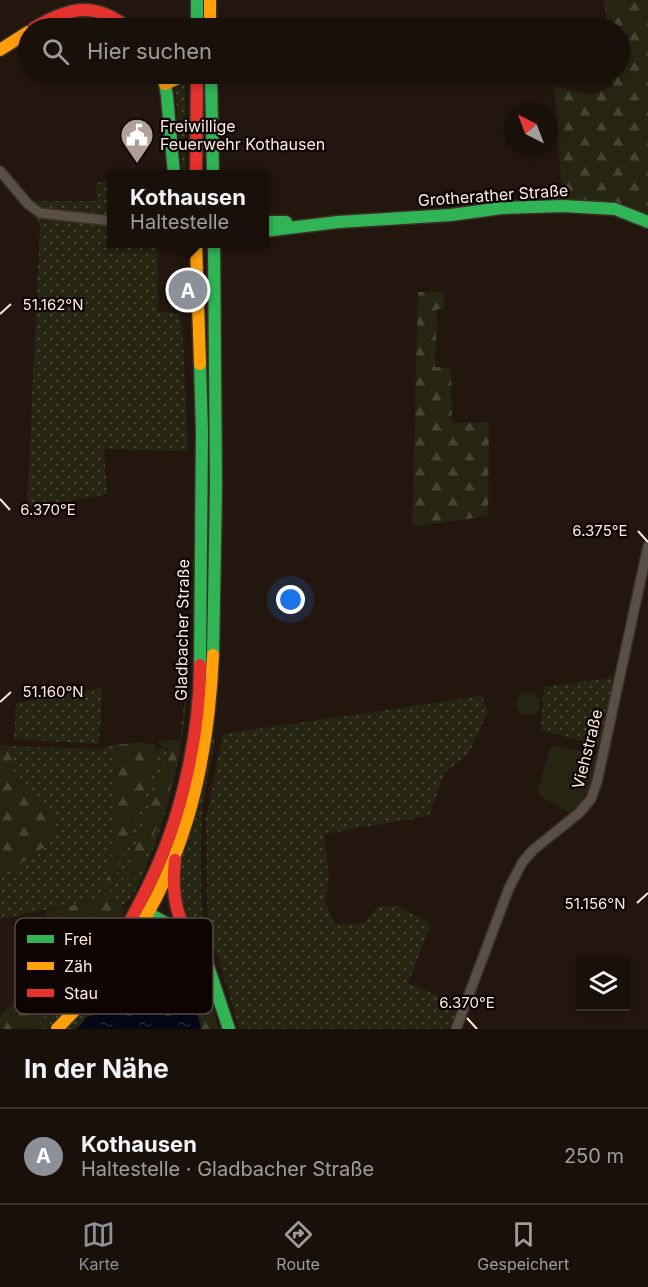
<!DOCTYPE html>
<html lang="de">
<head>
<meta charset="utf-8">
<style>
	:root { --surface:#1a100a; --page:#231913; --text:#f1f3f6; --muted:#9f9d9c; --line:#38302b; --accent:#8c9099 }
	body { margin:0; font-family:Inter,sans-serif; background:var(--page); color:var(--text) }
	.controls { position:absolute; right:18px; bottom:18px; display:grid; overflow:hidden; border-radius:0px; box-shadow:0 3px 9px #0003 }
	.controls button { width:54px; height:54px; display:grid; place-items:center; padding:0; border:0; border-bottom:2px solid var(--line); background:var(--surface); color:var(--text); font:30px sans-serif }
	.compass { position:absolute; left:504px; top:102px; width:54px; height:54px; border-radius:50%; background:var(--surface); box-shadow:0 3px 9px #0003; rotate:318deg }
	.you { position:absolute; left:291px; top:600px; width:21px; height:21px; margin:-15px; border:4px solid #fff; border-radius:50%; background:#1a73e8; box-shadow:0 0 0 9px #1a73e833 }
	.badge { display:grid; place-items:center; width:39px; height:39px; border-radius:50%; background:var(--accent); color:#fff; font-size:20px; font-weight:700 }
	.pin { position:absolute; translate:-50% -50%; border:3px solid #fff; box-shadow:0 2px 6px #0006 }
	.popup { position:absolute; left:107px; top:170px; width:162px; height:78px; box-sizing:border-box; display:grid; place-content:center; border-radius:0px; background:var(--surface); filter:drop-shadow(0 2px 4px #0005); font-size:20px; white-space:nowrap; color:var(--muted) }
	.popup b { font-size:22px; color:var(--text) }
	.popup::after { content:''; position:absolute; left:50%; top:100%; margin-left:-12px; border:12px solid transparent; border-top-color:var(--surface) }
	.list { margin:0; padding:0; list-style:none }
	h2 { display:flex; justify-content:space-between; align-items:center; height:78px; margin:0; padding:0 24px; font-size:26px }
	h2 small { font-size:20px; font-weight:400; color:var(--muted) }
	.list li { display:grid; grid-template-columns:39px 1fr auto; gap:18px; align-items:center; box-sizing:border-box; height:96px; padding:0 24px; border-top:2px solid var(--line) }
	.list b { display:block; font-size:22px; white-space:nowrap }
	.list p { margin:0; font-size:20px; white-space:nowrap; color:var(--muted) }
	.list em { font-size:20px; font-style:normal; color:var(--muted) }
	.icon { flex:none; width:33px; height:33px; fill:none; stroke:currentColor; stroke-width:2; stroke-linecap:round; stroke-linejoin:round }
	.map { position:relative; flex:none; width:648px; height:1029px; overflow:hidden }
	.search { position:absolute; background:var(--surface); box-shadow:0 3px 9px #0003; left:18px; right:18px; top:18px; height:66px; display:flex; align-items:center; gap:15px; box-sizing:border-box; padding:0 21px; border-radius:33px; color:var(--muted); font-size:22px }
	.sheet { height:174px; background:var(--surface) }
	nav { display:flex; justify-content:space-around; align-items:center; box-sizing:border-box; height:84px; border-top:2px solid var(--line); background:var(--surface); font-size:16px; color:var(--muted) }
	nav a { display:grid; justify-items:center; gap:3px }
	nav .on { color:var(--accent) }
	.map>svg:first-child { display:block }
	.grass { fill:url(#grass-dots) }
	.forest { fill:url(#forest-firs) }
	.garden { fill:#262512 }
	.water { fill:url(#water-ripples) }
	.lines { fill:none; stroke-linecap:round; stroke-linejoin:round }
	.street-casing { stroke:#3b3029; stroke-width:12 }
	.fast-casing { stroke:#3b3029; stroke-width:15 }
	.slow-casing { stroke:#3b3029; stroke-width:15 }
	.jam-casing { stroke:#3b3029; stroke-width:15 }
	.street { stroke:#594f46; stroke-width:9 }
	.fast { stroke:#30b455; stroke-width:12 }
	.slow { stroke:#ff9f0a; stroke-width:12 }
	.jam { stroke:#e5322d; stroke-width:12 }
	.ticks { fill:none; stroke:#fcebe1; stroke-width:2 }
	.labels { text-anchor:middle; stroke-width:4.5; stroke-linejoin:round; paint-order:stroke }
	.poi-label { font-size:16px; fill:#fcebe1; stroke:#0d0401; text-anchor:start }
	.street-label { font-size:16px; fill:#fcebe1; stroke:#0d0401 }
	.key { fill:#0d0401; stroke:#554944; stroke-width:1.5 }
	.key-label { font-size:16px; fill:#fcebe1 }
	.ticks-label { font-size:15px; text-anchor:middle; fill:#fcebe1; stroke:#0d0401; stroke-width:4.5; stroke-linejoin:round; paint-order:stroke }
</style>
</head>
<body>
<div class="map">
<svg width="648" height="1029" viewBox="0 0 648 1029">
	<defs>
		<pattern id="grass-dots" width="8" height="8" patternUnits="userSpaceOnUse" patternTransform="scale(1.5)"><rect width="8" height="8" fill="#262512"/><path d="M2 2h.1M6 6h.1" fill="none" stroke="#464534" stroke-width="1.8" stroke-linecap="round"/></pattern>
		<pattern id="forest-firs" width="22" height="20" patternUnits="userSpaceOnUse" patternTransform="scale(1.5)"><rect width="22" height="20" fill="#262512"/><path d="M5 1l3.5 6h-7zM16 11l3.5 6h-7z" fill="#464534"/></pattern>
		<pattern id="water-ripples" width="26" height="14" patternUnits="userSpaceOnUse" patternTransform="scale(1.5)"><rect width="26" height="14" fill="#030617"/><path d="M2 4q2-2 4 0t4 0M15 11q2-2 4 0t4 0" fill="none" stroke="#292a38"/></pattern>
	</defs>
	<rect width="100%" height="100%" fill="#23160e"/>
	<!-- grass -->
	<g class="grass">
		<path d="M185,81L186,174H183L176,95L173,88L178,83Z"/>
		<path d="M111,180L112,244H158V312L180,313L183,339L188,451L104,449L107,494L27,509L40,228L37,218L39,209L29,201H97L96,183Z"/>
		<path d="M616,677L599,746L541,730L544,687Z"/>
		<path d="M102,688L99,744L14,739L16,703Z"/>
		<path d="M185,695L187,696C182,751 171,803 151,854C145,868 140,885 132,897C129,901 125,903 121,906L125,910L121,917L124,924C103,963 79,998 47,1029H35L102,948L119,908L112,902L109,895L157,758V750L163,747L169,751L167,759L122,883L134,882L163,813L173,779L180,740Z"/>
		<path d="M482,696L488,712L468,755L445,772L429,816L324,834L329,878L325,901L334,924L363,923L378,907L396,905L431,924L408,983L460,1005L451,1029H239L218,956L212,945L207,904L206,819L223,734Z"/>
		<path d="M215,738C211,764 204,790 202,816C200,840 199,935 211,952H208L187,927L179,905L178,869L193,822L212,739Z"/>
		<path d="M115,745V796L110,871L102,891L94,900L0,919V878L49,844L55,821L13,770L9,746L99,749Z"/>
		<path d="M148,943L154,947H161L141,951L132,955L137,960L113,985L77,1029H65C90,1000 115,964 148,943Z"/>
	</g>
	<!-- forest -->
	<g class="forest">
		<path d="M604,0H648V217C621,203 592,203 563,202L554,86L592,95L613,86L611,74H620V28H607Z"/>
		<path d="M418,292H444V309H437L435,367L451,368L452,423L489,422L488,516L412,527Z"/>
		<path d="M180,740L173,779L163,813L136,877L134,882L125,885L122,883L167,759L168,749L163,747L158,741Z"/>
		<path d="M140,742L154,745L157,750V758L109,895L112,902L119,908L102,948L35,1029H0V1016L46,972V911L94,900L102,891L110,871L115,796V745Z"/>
		<path d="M0,745L9,746L13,770L55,821L49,844L0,878Z"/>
		<path d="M165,946C204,950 209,999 219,1029H201L200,1021L151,957L137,960L132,955L141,951Z"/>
	</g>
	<!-- garden -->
	<g class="garden">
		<circle cx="528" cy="704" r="12"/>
		<path d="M555,745L597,756C593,779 589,798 570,813L541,797L537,792L550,748Z"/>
	</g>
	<!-- water -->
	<path class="water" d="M151,957H165L184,973L191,987L201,1029H77L129,967L137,960Z"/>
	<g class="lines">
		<defs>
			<g id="street">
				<path d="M0,171L28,204L40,213L112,221"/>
				<path d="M456,1029L509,888L522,863L533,850L579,813L591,799L597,782L648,546"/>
			</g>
			<g id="fast">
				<path d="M197,0V28"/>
				<path d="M159,74L165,84L167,96L174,174"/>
				<path d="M211,74L213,174"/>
				<path d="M264,222H286"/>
				<path d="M264,231L338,222L451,215L502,208L563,206L615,209L648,222"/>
				<path d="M200,364L202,431L200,665"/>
				<path d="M213,655L216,488L214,244"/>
				<path d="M208,967L187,945L167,937L138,920L136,911L155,917L173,927L190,939L204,954L229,1029"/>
			</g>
			<g id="slow">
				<path d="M210,0V28"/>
				<path d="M0,50L28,32"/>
				<path d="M165,84L187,74"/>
				<path d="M196,244L200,364"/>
				<path d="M57,1029C76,1009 95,990 112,968C183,875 208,770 213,655"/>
			</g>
			<g id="jam">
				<path d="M34,28C69,7 95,1 128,28"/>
				<path d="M196,174L197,74"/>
				<path d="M175,860C172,887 174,911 188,935"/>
				<path d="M125,952L144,940L167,937"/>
				<path d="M109,959C123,934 138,908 150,882C181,819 200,735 200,665"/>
			</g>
		</defs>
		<!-- street casing -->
		<use href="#street" class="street-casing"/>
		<!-- fast casing -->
		<use href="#fast" class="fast-casing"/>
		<!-- slow casing -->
		<use href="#slow" class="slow-casing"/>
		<!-- jam casing -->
		<use href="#jam" class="jam-casing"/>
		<!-- street -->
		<use href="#street" class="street"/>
		<!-- fast -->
		<use href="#fast" class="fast"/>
		<!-- slow -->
		<use href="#slow" class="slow"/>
		<!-- jam -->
		<use href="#jam" class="jam"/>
	</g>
	<!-- ticks -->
	<path class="ticks" d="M0,314L11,304M0,499L10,510M638,531L648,542M0,702L11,692M637,903L648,893M467,1018L477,1029"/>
	<!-- icons -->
	<defs>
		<symbol id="civic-pin" viewBox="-11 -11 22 30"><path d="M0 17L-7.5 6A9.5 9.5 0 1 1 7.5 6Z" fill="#b0a097" stroke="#0d0401"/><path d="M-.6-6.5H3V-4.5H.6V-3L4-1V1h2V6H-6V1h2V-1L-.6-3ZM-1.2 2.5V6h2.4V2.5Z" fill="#fff"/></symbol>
	</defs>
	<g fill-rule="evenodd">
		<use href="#civic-pin" x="118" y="116" width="38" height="52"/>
	</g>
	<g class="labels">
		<!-- poi labels -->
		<g class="poi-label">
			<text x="160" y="132">Freiwillige<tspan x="160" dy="18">Feuerwehr Kothausen</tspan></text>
		</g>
		<!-- street labels -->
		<g class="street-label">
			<text transform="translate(493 195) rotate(-4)" y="6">Grotherather Straße</text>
			<text transform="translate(182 630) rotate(-89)" y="6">Gladbacher Straße</text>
			<text transform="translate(587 749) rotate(-76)" y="6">Viehstraße</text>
		</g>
	</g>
	<!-- legend -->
	<rect x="15" y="918" width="198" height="96" rx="9" class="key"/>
	<rect x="27" y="935" width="27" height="8" fill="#30b455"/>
	<rect x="27" y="962" width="27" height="8" fill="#ff9f0a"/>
	<rect x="27" y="989" width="27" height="8" fill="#e5322d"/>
	<g class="key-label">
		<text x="64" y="945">Frei</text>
		<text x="64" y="972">Zäh</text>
		<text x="64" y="999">Stau</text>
	</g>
	<g class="ticks-label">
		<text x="53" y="310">51.162°N</text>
		<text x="48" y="515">6.370°E</text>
		<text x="600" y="536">6.375°E</text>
		<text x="53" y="697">51.160°N</text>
		<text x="595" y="909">51.156°N</text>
		<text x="467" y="1008">6.370°E</text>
	</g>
</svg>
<div class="controls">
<button><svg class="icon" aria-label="layers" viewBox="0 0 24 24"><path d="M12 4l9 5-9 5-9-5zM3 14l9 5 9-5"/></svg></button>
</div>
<svg class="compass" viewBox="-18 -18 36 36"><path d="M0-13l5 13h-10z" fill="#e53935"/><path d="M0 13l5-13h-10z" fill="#9f9d9c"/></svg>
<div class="you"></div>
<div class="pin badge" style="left:188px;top:290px">A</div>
<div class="popup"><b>Kothausen</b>Haltestelle</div>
<div class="search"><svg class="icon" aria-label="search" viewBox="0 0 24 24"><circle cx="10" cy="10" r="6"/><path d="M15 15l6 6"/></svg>Hier suchen</div>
</div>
<section class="sheet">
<h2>In der Nähe<small></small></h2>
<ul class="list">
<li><span class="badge">A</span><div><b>Kothausen</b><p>Haltestelle · Gladbacher Straße</p></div><em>250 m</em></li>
</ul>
</section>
<nav>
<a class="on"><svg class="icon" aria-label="map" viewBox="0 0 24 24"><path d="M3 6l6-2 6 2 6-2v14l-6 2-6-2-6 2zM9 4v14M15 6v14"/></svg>Karte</a>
<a><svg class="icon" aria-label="directions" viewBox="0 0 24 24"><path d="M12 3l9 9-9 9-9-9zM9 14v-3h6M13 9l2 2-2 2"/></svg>Route</a>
<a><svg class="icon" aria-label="saved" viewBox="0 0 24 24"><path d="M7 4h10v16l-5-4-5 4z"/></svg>Gespeichert</a>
</nav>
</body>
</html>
